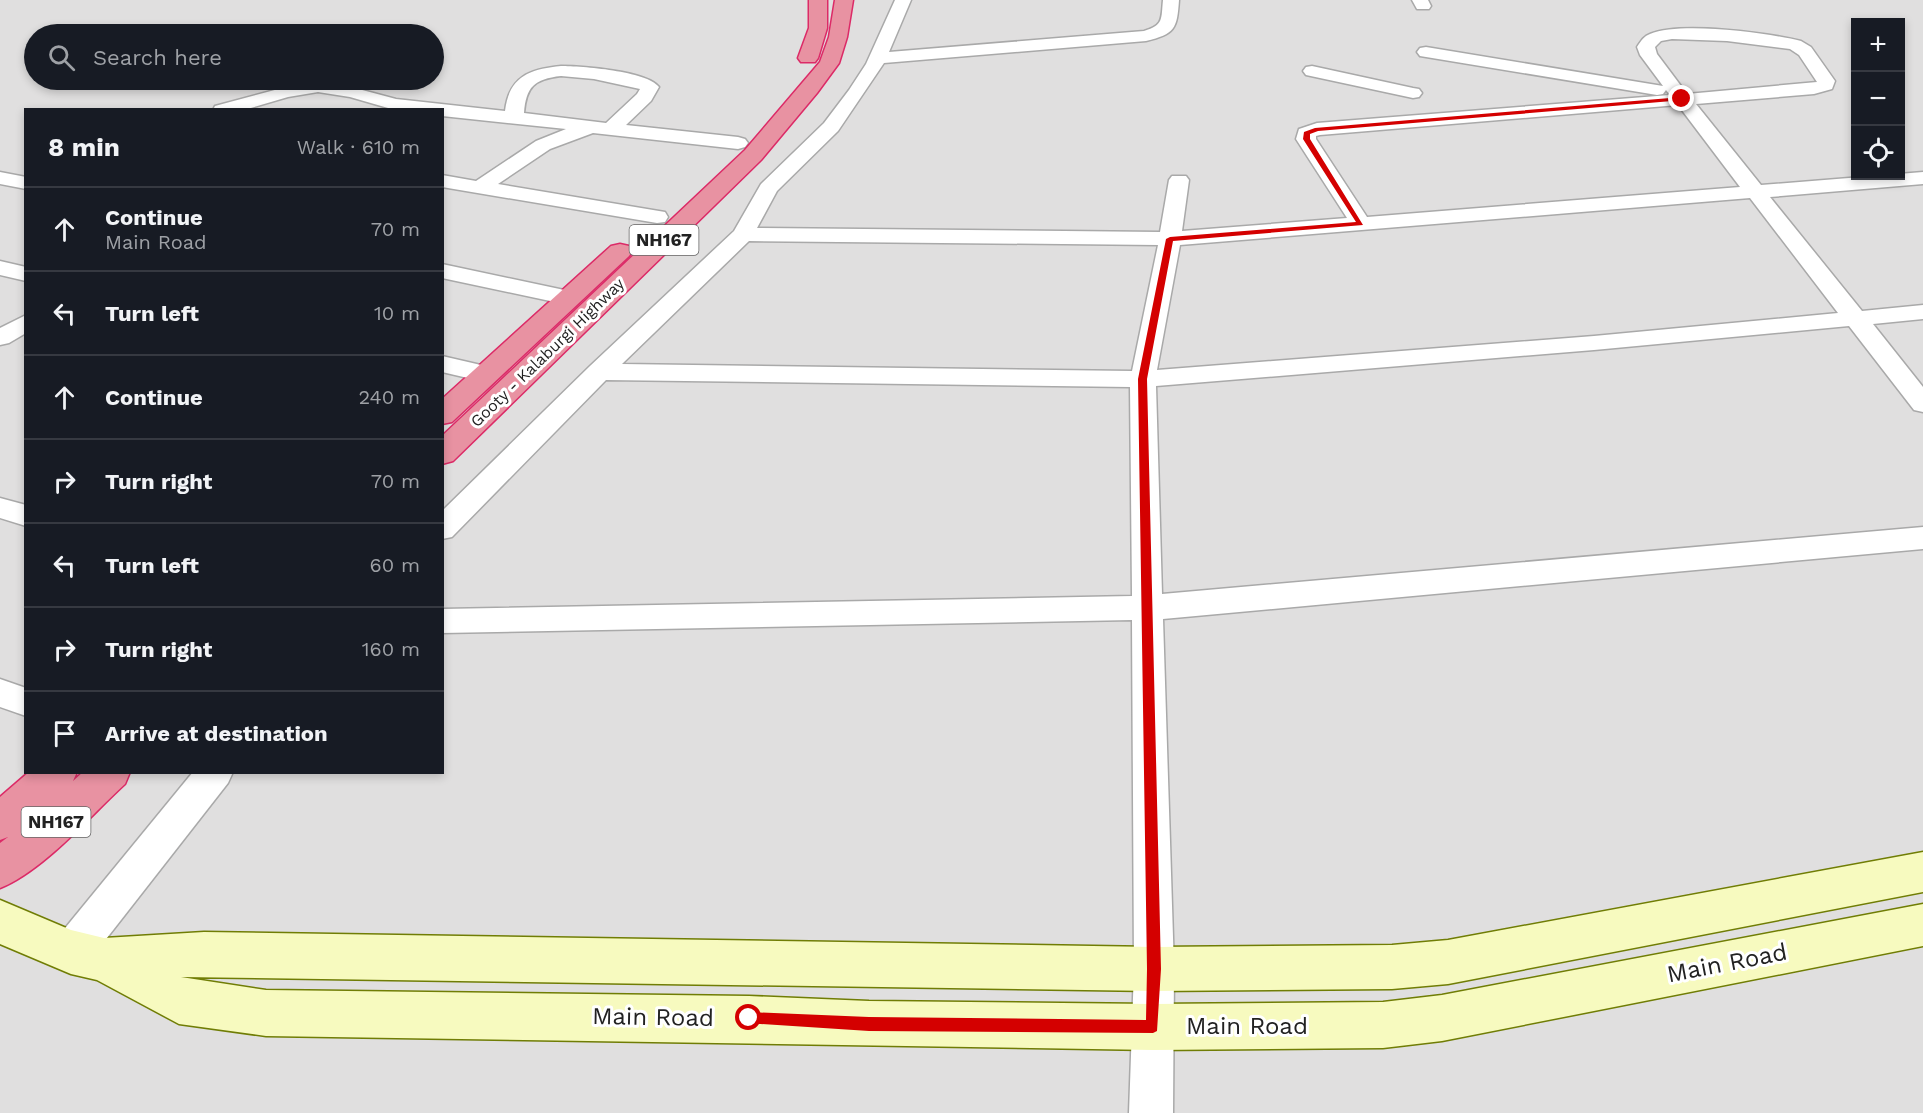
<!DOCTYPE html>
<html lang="en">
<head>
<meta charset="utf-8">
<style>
	:root { --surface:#171b24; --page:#20242c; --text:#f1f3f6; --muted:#9ea1a6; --line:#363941 }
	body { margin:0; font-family:"Work Sans",sans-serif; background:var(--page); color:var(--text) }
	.controls { position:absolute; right:18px; top:18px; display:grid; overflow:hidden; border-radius:0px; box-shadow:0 3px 9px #0003 }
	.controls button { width:54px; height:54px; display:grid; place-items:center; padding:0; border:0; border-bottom:2px solid var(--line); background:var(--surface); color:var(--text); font:30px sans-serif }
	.stop { position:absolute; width:18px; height:18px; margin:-14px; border:4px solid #d40000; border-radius:50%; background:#fff }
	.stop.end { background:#d40000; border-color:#fff; box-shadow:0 2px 6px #0008 }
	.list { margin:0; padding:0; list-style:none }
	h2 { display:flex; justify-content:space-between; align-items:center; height:78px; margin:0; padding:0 24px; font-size:26px }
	h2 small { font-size:20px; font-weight:400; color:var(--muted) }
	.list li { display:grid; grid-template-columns:39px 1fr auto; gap:18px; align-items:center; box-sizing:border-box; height:84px; padding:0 24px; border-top:2px solid var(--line) }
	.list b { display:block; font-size:22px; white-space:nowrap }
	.list p { margin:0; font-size:20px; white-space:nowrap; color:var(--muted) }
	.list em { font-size:20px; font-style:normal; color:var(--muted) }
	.icon { flex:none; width:33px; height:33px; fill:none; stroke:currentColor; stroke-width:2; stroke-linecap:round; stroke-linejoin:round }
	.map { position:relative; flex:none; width:1923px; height:1113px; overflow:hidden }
	.search { position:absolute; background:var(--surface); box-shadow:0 3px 9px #0003; left:24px; top:24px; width:420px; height:66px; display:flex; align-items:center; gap:15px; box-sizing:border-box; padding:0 21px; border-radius:33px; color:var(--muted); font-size:22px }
	.panel { position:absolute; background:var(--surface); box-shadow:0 3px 9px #0003; left:24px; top:108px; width:420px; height:666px; border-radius:0px }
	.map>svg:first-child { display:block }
	.residential { fill:#e0dfdf; fill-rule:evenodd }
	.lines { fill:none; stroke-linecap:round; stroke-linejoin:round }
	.street-casing { stroke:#a9a9a9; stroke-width:3 }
	.secondary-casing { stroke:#707d05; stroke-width:3 }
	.highway-casing { stroke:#dc2a67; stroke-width:3 }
	.street { fill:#fff; fill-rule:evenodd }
	.secondary { fill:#f7fabf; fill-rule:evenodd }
	.highway { fill:#e892a2; fill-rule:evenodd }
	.route { fill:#d40000 }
	.labels { text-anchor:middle; stroke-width:6; stroke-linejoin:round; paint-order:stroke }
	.far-street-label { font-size:16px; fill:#222; stroke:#fff }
	.shield { fill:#fff; stroke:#646464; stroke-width:1.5 }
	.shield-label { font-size:18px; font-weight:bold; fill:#222 }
	.near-street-label { font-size:24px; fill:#222; stroke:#fff }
</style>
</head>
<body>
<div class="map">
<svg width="1923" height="1113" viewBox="0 0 1923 1113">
	<rect width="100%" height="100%" fill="#f2efe9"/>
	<!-- residential -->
	<path class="residential" d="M0,0H1923V1113H0ZM1856,22H1900V176H1856ZM34,34H434V80H34ZM26,110H442V772H26Z"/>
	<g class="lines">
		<defs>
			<g id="street">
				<path d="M895,0H911L889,52L1144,31C1164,25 1161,19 1163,0H1179C1177,29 1175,34 1146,41L884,63L838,131L777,191L757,228L1160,232L1169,180L1172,176H1186L1189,180L1182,231L1347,218L1296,139L1299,129L1317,123L1670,95L1666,90L1663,94L1657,95L1426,57L1420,56L1417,52L1420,48L1426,47L1663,86L1640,55L1637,47C1641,41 1644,36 1650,34C1681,21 1768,33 1801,41L1811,47L1835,81L1832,89L1814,94L1696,104L1761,185L1923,172V184L1770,197L1862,311L1923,305V319L1873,324L1923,387V412L1914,410L1849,326L1594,350L1156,386L1162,594L1923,527V549L1163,619L1174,969L1173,1113H1129L1134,969L1132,620L442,633V609L1132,596L1130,387L606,380L452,537L442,539V511L590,366L734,231L761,184L824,123L849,90L866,64ZM1672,39L1727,41L1790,49L1799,55L1817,82L1687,94L1657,54L1655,47L1661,41ZM1678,105L1740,187L1367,217L1316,139V136L1320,135ZM1750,198L1838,313L1594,336L1157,370L1180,245ZM749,241L1158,245L1132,371L622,364Z"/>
				<path d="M1412,0H1428L1431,6L1429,9H1417Z"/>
				<path d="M561,66C581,66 647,71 659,87L651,101L626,125L738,137L745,139L748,143L745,147L738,149L593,133L550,149L498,184L665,212L668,217L665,222L657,223L442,187V175L476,181L536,141L566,129L442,116V110H395L350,97L318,92L288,97L244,110H213L215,106L286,87L318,82L351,87L396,99L505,111C509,77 529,69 561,66ZM561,76L594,79L640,89L637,94L606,123L524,113C526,87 534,79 561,76Z"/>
				<path d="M1312,66L1413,88L1419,89L1422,93L1419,97L1413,98L1306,75L1303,71L1306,67Z"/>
				<path d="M0,172L26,177V189L0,184Z"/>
				<path d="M0,261L26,267V281L0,275Z"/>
				<path d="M442,264L569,291L577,293L581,298L577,303L569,305L442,278Z"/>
				<path d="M26,315V333L9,343L0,345V328Z"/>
				<path d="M442,356L494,368L498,374L494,380L485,382L442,372Z"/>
				<path d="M0,498L26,505V526L0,518Z"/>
				<path d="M0,679L26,688V716L0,707Z"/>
				<path d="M193,772H233L228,783L85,966L71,972L57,966L51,952L57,938Z"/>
			</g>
			<path id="secondary" d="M1923,852V892L1448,984L1392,989L1154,991L181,977L266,990L749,996L869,1001L1153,1004L1383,1002L1442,995L1923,904V946L1442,1041L1383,1048L1153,1050L266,1036L179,1024L97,980L71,974L0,944V900L71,930L104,938L204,932L1154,947L1392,945L1448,940Z"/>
			<g id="highway">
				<path d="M809,0H827V28L818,58L815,62H801L798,58L809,28Z"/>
				<path d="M835,0H853L847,37L839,63L817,93L761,160L453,461L442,464V436L745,150L820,62L829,37Z"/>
				<path d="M620,244L629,246L632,251L629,256L452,422L442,424V399L611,246Z"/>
				<path d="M29,772H77L73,781L83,772H130L125,784C90,816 43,871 0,888V843L8,837L0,840V797Z"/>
			</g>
		</defs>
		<!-- street casing -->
		<use href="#street" class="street-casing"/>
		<!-- secondary casing -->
		<use href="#secondary" class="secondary-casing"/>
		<!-- highway casing -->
		<use href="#highway" class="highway-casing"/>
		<!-- street -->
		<use href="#street" class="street"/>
		<!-- secondary -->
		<use href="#secondary" class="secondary"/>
		<!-- highway -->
		<use href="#highway" class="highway"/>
	</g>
	<!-- route -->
	<path class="route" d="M1682,97L1684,100L1318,131L1310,134V139L1363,225L1173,241L1147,379L1161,969L1157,1031L1153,1033L869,1031L745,1023L743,1018L745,1014L749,1012L869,1017L1146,1020L1147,969L1138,379L1166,239L1170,237L1356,222L1303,139L1304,132L1315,128Z"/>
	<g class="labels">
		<!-- far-street labels -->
		<g class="far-street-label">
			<text transform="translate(547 352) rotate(-44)" y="6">Gooty - Kalaburgi Highway</text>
		</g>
		<!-- shield labels -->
		<g class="shield">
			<rect x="629.5" y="225" width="69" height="30" rx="4.5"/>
			<rect x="21.5" y="807" width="69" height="30" rx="4.5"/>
		</g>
		<g class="shield-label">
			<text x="664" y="246">NH167</text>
			<text x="56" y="828">NH167</text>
		</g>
		<!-- near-street labels -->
		<g class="near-street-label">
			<text transform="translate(1727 963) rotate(-11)" y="8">Main Road</text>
			<text transform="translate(653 1017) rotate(1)" y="8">Main Road</text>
			<text x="1247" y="1034">Main Road</text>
		</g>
	</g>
</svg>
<div class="controls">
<button>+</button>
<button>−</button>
<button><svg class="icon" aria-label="locate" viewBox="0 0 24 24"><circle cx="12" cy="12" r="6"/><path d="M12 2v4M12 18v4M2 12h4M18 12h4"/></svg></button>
</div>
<div class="stop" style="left:749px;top:1018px"></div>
<div class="stop end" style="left:1682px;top:99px"></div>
<div class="search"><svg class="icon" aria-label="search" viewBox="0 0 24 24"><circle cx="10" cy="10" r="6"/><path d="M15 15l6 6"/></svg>Search here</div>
<section class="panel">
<h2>8 min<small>Walk · 610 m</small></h2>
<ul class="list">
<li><svg class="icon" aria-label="ahead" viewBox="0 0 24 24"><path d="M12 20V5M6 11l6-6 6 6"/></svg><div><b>Continue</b><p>Main Road</p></div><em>70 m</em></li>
<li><svg class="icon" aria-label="left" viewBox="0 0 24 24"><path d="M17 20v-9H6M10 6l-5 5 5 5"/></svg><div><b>Turn left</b></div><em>10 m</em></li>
<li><svg class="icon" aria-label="ahead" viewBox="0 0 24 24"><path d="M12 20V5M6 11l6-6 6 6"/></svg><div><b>Continue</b></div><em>240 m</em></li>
<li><svg class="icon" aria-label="right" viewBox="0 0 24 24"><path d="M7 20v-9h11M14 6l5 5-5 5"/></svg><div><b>Turn right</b></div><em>70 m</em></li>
<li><svg class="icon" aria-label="left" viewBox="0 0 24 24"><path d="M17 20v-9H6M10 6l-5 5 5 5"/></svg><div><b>Turn left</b></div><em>60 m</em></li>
<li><svg class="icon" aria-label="right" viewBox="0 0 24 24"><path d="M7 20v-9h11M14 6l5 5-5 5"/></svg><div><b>Turn right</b></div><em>160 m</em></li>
<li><svg class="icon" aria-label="arrive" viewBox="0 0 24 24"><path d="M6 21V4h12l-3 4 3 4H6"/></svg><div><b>Arrive at destination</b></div></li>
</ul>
</section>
</div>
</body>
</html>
